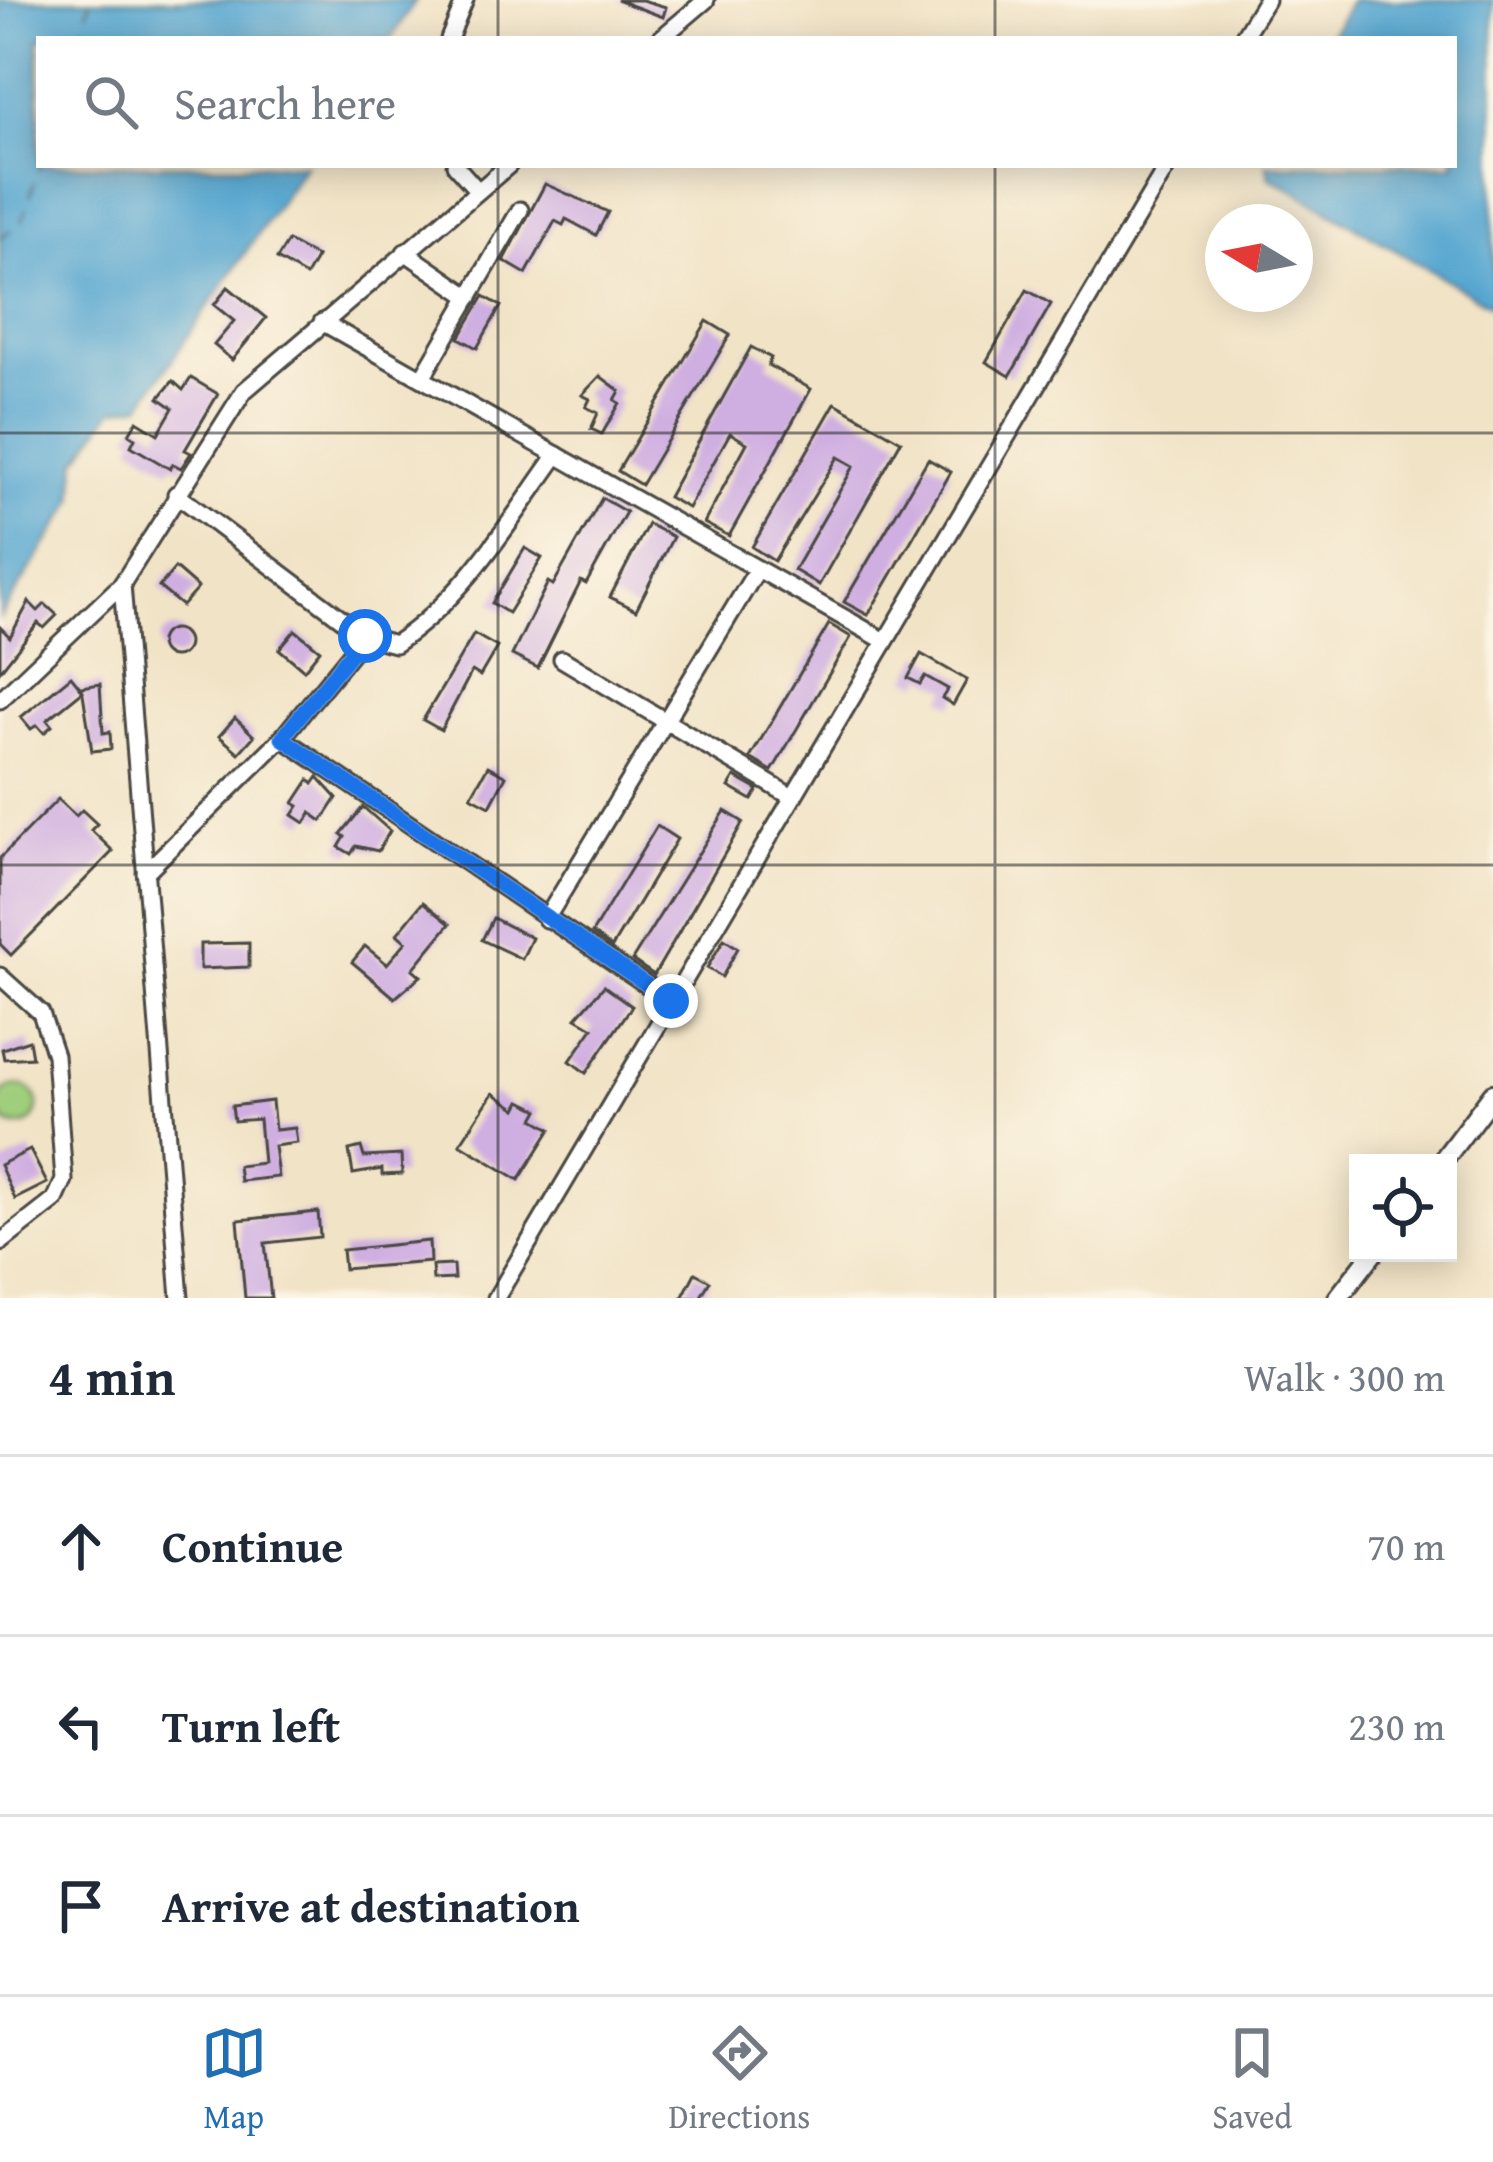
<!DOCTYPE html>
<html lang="en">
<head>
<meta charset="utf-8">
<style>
	:root { --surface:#fff; --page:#f2f2f3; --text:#1f2937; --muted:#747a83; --line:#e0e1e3; --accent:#1f6fb2 }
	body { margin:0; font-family:"Gentium Book Plus",serif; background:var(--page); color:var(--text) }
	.controls { position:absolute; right:36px; bottom:36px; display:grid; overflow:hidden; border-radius:0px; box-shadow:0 6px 30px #0003 }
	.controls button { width:108px; height:108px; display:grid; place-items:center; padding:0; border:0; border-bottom:3px solid var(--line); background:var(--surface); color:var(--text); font:60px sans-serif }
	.compass { position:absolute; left:1205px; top:204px; width:108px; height:108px; border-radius:50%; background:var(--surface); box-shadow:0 6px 30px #0003; rotate:280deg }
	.stop { position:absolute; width:36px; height:36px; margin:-27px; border:9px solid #1a73e8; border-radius:50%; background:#fff }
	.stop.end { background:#1a73e8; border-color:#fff; box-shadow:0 3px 12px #0008 }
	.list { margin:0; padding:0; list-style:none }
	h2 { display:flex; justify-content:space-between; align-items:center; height:156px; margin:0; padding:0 48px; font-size:51px }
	h2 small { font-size:39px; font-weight:400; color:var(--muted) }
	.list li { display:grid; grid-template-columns:78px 1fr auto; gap:36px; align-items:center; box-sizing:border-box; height:180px; padding:0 48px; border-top:3px solid var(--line) }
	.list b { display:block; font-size:45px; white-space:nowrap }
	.list em { font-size:39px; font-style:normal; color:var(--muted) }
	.icon { flex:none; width:66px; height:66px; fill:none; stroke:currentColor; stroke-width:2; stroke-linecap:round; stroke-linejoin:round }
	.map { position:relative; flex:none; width:1493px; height:1298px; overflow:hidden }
	.search { position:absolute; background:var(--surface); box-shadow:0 6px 30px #0003; left:36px; right:36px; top:36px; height:132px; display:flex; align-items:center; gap:30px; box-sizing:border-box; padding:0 42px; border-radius:0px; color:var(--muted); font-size:45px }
	.sheet { height:696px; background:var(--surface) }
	nav { display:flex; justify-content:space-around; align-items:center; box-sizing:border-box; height:168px; border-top:3px solid var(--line); background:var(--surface); font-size:33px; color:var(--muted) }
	nav a { display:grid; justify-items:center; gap:6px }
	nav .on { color:var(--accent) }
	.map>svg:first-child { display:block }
	.green { fill:#9fce7c; stroke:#657c54; stroke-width:3 }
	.water { fill:#55a6d0; stroke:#40687e; stroke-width:3 }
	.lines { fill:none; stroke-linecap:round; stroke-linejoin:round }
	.ferry { stroke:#3c5c6d; stroke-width:3; stroke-dasharray:15 12; stroke-linecap:butt }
	.building { fill:#cfaee1 }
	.minor-casing { stroke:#494742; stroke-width:21 }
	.major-casing { stroke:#494742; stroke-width:24 }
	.minor { stroke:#fff; stroke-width:15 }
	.major { stroke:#fff; stroke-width:18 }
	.route { stroke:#1a73e8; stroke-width:15 }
	.grid { fill:none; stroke:#2b2b2b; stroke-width:3; stroke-opacity:0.55 }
</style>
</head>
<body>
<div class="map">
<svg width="1493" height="1298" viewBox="0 0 1493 1298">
	<rect width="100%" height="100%" fill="#fcf5e5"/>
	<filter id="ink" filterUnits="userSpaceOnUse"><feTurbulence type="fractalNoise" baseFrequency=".00833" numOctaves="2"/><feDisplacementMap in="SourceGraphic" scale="24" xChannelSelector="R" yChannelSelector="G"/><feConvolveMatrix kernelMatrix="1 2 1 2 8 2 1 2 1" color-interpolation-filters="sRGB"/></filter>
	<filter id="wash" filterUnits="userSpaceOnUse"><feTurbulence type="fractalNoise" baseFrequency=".004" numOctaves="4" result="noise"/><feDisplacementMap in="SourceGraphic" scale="48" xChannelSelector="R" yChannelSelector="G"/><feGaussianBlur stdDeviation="2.7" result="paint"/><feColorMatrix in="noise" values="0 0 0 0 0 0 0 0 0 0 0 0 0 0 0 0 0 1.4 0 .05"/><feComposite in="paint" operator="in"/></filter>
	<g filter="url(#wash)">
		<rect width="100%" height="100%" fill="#f1e3c6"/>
		<!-- green -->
		<circle class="green" cx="18" cy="1106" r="20"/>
		<!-- water -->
		<g class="water">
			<path d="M0,0H416L391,39H39V165H305L141,405L113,410L77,461L74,501L0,617Z"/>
			<path d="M1351,0H1493V307L1270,177L1267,165H1454V39H1329Z"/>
		</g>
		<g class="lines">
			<!-- ferry -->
			<g class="ferry">
				<path d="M79,39L91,0"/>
				<path d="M0,239L23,219L40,165"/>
			</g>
		</g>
		<g id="blocks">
			<!-- building -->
			<g class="building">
				<path d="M617,0H642L666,7L663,17Z"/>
				<path d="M545,184L608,212L596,235L566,219L563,225L555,221L526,274L504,261Z"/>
				<path d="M288,241L317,257L306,276L277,259Z"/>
				<path d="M228,287L266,318L232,360L214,345L234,321L214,305Z"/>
				<path d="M1027,290L1051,304L1010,376L986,362Z"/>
				<path d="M484,296L501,306L477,348L459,338Z"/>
				<path d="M707,321L730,335L641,485L618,471Z"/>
				<path d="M751,347L771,358L768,365L811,389L729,536L704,523L747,443L730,433L688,508L668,497Z"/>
				<path d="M600,376L620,391L615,400L620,403L602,434L591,429L598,413L586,407L590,399L582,395Z"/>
				<path d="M191,378L218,394L185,450L191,453L181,468L173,464L170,469L131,446L135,438L129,434L137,421L158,434L173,408L159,398L173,381L183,390Z"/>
				<path d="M835,403L901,441L819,585L794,570L854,466L838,457L774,561L752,547Z"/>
				<path d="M928,459L951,472L868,615L844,602Z"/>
				<path d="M602,498L626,512L586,584L581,581L538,668L512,655L548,582L553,585Z"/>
				<path d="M648,524L673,537L636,610L610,597Z"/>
				<path d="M525,548L542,558L508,613L492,603Z"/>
				<path d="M175,568L198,588L182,606L159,587Z"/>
				<path d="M29,602L38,611L45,604L57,615L44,628L38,623L0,671V627L10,637Z"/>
				<path d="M829,624L851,637L772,771L750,758Z"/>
				<circle cx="174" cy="643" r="14"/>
				<path d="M295,630L320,650L304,670L279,649Z"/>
				<path d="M474,634L497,647L480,676L472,671L441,730L423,720Z"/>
				<path d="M921,654L967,680L953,705L942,698L948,689L925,676L920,684L908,678Z"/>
				<path d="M71,676L83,691L47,720L52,726L44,733L37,725L31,729L21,717Z"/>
				<path d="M100,684L103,733L110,732L111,749L92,751L82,687Z"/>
				<path d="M235,718L254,736L239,753L219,736Z"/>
				<path d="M488,766L506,776L490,806L471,796Z"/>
				<path d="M318,777L337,798L322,821L311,813L305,823L293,815L299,806L294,803L309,780L313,784Z"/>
				<path d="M735,777L758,790L752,800L729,787Z"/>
				<path d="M58,799L76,816L82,810L97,824L91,830L113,851L11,955L0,944V858Z"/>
				<path d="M363,807L390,831L378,851L356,846L351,854L339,847L345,837L341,834Z"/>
				<path d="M725,811L743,822L654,975L632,960Z"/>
				<path d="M657,826L677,839L612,947L592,933Z"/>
				<path d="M423,902L450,924L413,969L421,976L395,998L352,962L365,946L387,964L406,942L397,934Z"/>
				<path d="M493,918L532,938L522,959L482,940Z"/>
				<path d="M724,939L738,948L722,977L707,968Z"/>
				<path d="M249,943V967L200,969V944Z"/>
				<path d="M604,986L632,1006L586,1073L570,1061L593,1028L576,1018Z"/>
				<path d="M29,1040L32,1057L4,1059L2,1049Z"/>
				<path d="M493,1093L517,1109L521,1101L539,1110L534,1119L551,1129L519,1180L460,1144Z"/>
				<path d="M272,1101L275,1130L295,1128L297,1143L274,1146L278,1177L240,1181L238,1166L263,1163L259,1119L234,1121L232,1106Z"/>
				<path d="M361,1147L364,1157L401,1155L402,1174L382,1175V1169L353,1174L349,1150Z"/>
				<path d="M30,1150L47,1183L15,1199L0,1165Z"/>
				<path d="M318,1212L320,1237L265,1243L271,1298H245L238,1220Z"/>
				<path d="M429,1241L430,1262L344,1269L342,1250Z"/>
				<path d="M453,1265L454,1279L433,1280L432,1266Z"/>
				<path d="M695,1273L710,1281L700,1298H682Z"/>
			</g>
		</g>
	</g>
	<g filter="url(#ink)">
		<use href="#blocks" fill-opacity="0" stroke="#494742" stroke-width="3"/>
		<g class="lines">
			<defs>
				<g id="minor">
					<path d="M449,39L465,0"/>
					<path d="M660,39L706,0"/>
					<path d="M1242,39L1266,0"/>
					<path d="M455,165L478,191"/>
					<path d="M405,252L470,297"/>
					<path d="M322,322L885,641"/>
					<path d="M422,378L520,210"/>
					<path d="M122,584L180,1298"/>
					<path d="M365,636L395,644C465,597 508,523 557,455"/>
					<path d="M562,659L792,797"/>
					<path d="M0,700L122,584L244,391L509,165"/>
					<path d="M282,738L671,1001"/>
					<path d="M145,873L282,738L365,636L176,494"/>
					<path d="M546,919L757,570"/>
					<path d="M0,976L41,1013L55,1055L64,1180L55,1200L0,1243"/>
					<path d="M496,1298L1168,165"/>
				</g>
				<g id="major">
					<path d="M1441,1163L1493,1094"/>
					<path d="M1338,1298L1373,1253"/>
				</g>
			</defs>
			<!-- minor casing -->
			<use href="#minor" class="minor-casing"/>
			<!-- major casing -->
			<use href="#major" class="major-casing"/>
			<!-- minor -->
			<use href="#minor" class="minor"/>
			<!-- major -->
			<use href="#major" class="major"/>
		</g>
	</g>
	<g class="lines" filter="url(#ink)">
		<!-- route -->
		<path class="route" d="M365,636L282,738L671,1001"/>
	</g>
	<!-- grid -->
	<path class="grid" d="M498,0V39M995,0V39M498,165V1298M995,165V1298M0,433H1493M0,865H1493"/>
</svg>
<div class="controls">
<button><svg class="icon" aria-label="locate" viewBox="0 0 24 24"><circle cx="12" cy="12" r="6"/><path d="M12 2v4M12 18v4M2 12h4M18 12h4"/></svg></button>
</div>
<svg class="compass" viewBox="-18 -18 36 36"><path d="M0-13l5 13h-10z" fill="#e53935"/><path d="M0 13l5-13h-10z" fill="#747a83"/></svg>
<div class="stop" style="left:365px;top:636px"></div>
<div class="stop end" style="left:671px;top:1001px"></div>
<div class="search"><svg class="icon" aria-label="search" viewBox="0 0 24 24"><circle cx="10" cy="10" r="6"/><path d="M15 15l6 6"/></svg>Search here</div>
</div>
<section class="sheet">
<h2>4 min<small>Walk · 300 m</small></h2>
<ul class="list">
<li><svg class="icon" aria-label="ahead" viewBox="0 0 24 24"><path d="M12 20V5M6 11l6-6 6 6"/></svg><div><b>Continue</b></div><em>70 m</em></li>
<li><svg class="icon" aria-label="left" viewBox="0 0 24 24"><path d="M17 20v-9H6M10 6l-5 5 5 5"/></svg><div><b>Turn left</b></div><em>230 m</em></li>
<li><svg class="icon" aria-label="arrive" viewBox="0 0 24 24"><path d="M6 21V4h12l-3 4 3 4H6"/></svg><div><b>Arrive at destination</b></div></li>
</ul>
</section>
<nav>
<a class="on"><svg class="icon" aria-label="map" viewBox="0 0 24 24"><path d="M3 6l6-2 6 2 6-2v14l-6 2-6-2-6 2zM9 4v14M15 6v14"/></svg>Map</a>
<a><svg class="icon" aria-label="directions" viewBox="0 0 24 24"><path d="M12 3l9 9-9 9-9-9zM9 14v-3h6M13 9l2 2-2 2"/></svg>Directions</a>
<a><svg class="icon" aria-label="saved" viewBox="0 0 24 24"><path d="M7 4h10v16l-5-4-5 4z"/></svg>Saved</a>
</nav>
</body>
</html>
